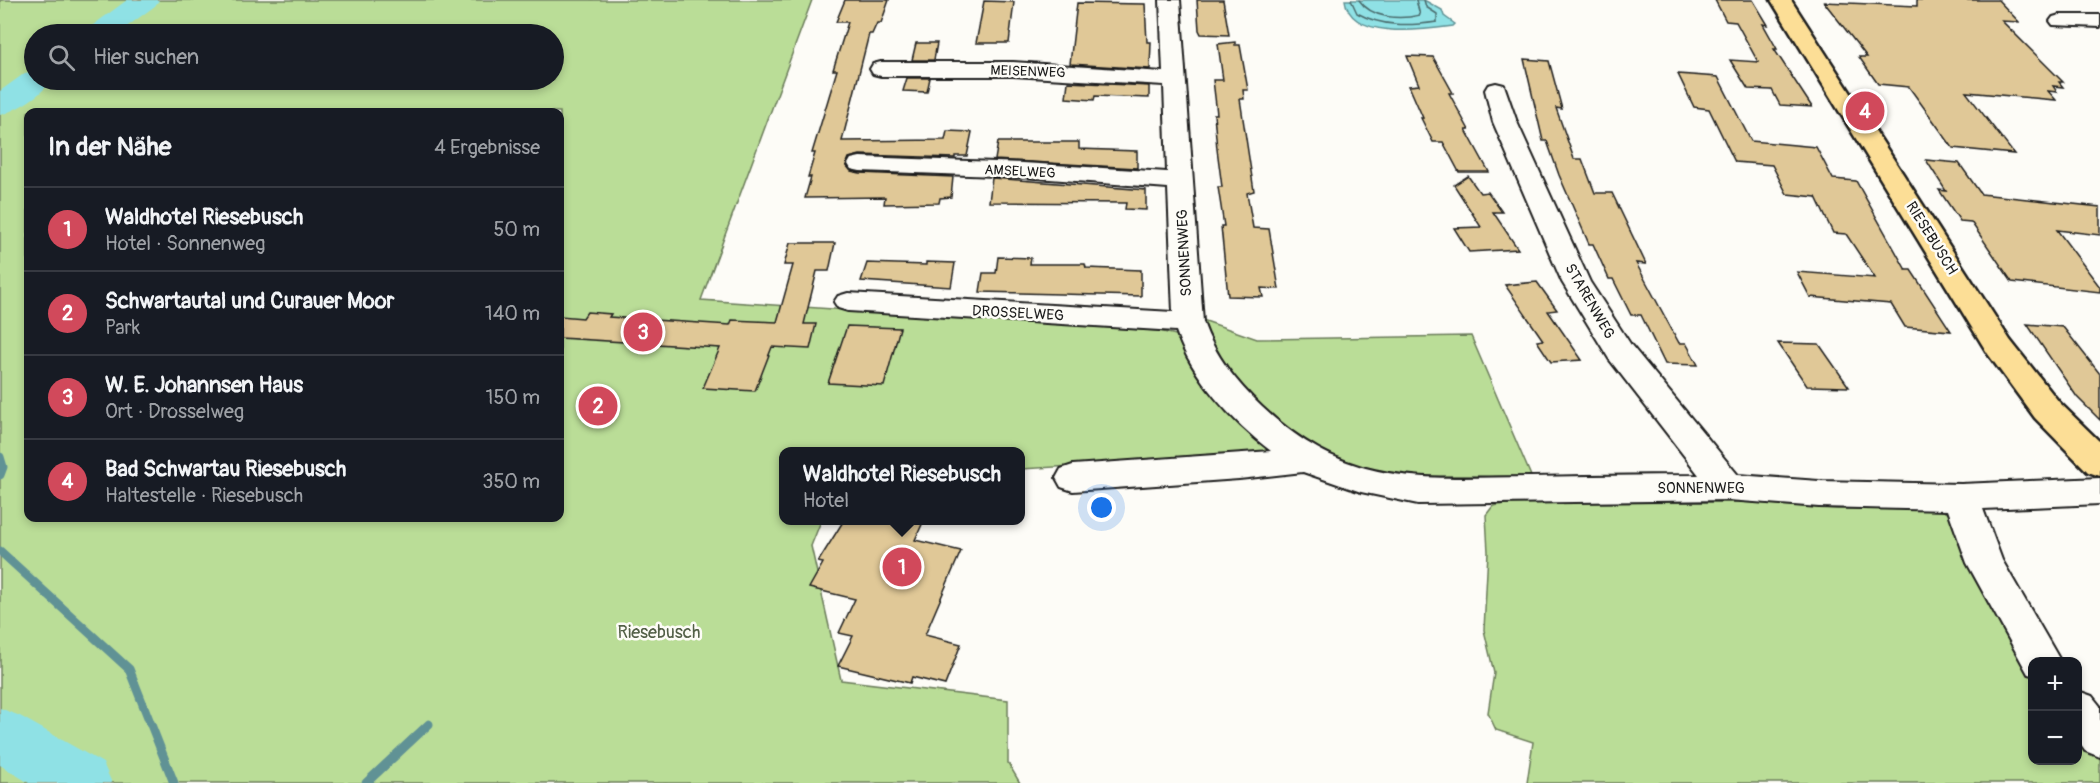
<!DOCTYPE html>
<html lang="de">
<head>
<meta charset="utf-8">
<style>
	:root { --surface:#171b24; --page:#242831; --text:#f1f3f6; --muted:#9ea1a6; --line:#363941; --accent:#d1495b }
	body { margin:0; font-family:Pangolin,sans-serif; background:var(--page); color:var(--text) }
	.controls { position:absolute; right:18px; bottom:18px; display:grid; overflow:hidden; border-radius:12px; box-shadow:0 3px 9px #0003 }
	.controls button { width:54px; height:54px; display:grid; place-items:center; padding:0; border:0; border-bottom:2px solid var(--line); background:var(--surface); color:var(--text); font:30px sans-serif }
	.you { position:absolute; left:1102px; top:508px; width:21px; height:21px; margin:-15px; border:4px solid #fff; border-radius:50%; background:#1a73e8; box-shadow:0 0 0 9px #1a73e833 }
	.badge { display:grid; place-items:center; width:39px; height:39px; border-radius:50%; background:var(--accent); color:#fff; font-size:20px; font-weight:700 }
	.pin { position:absolute; translate:-50% -50%; border:3px solid #fff; box-shadow:0 2px 6px #0006 }
	.popup { position:absolute; left:779px; top:447px; width:246px; height:78px; box-sizing:border-box; display:grid; place-content:center; border-radius:12px; background:var(--surface); filter:drop-shadow(0 2px 4px #0005); font-size:20px; white-space:nowrap; color:var(--muted) }
	.popup b { font-size:22px; color:var(--text) }
	.popup::after { content:''; position:absolute; left:50%; top:100%; margin-left:-12px; border:12px solid transparent; border-top-color:var(--surface) }
	.list { margin:0; padding:0; list-style:none }
	h2 { display:flex; justify-content:space-between; align-items:center; height:78px; margin:0; padding:0 24px; font-size:26px }
	h2 small { font-size:20px; font-weight:400; color:var(--muted) }
	.list li { display:grid; grid-template-columns:39px 1fr auto; gap:18px; align-items:center; box-sizing:border-box; height:84px; padding:0 24px; border-top:2px solid var(--line) }
	.list b { display:block; font-size:22px; white-space:nowrap }
	.list p { margin:0; font-size:20px; white-space:nowrap; color:var(--muted) }
	.list em { font-size:20px; font-style:normal; color:var(--muted) }
	.icon { flex:none; width:33px; height:33px; fill:none; stroke:currentColor; stroke-width:2; stroke-linecap:round; stroke-linejoin:round }
	.map { position:relative; flex:none; width:2100px; height:783px; overflow:hidden }
	.search { position:absolute; background:var(--surface); box-shadow:0 3px 9px #0003; left:24px; top:24px; width:540px; height:66px; display:flex; align-items:center; gap:15px; box-sizing:border-box; padding:0 21px; border-radius:33px; color:var(--muted); font-size:22px }
	.panel { position:absolute; background:var(--surface); box-shadow:0 3px 9px #0003; left:24px; top:108px; width:540px; height:414px; border-radius:12px }
	.map>svg:first-child { display:block }
	.green { fill:#badd97; stroke:#6b7c5a; stroke-width:1.5; fill-rule:evenodd }
	.water { fill:#8fe1e5; stroke:#619295; stroke-width:1.5 }
	.lines { fill:none; stroke-linecap:round; stroke-linejoin:round }
	.shore { stroke:#4a6b6c; stroke-width:1.5 }
	.stream { stroke:#619295; stroke-width:9 }
	.river { fill:#8fe1e5; fill-rule:evenodd }
	.building { fill:#e0c897; stroke:#1c1c1c; stroke-width:1.5 }
	.minor-casing { stroke:#1c1c1c; stroke-width:4 }
	.major-casing { stroke:#1c1c1c; stroke-width:5 }
	.minor { fill:#fdfcf7; fill-rule:evenodd }
	.major { fill:#fcde96; fill-rule:evenodd }
	.labels { text-anchor:middle; stroke-width:5; stroke-linejoin:round; paint-order:stroke }
	.far-street-label { font-size:14px; fill:#1c1c1c; stroke:#fdfcf7 }
	.street-label { font-size:15px; fill:#1c1c1c; stroke:#fdfcf7 }
	.near-park-label { font-size:18px; fill:#536047; stroke:#fdfcf7 }
</style>
</head>
<body>
<div class="map">
<svg width="2100" height="783" viewBox="0 0 2100 783">
	<rect width="100%" height="100%" fill="#fdfcf7"/>
	<filter id="ink" filterUnits="userSpaceOnUse"><feTurbulence type="fractalNoise" baseFrequency=".0167" numOctaves="2"/><feDisplacementMap in="SourceGraphic" scale="12" xChannelSelector="R" yChannelSelector="G"/><feConvolveMatrix kernelMatrix="1 2 1 2 8 2 1 2 1" color-interpolation-filters="sRGB"/></filter>
	<g filter="url(#ink)">
		<!-- green -->
		<g class="green">
			<path d="M0,0H812L701,300L1159,331L1176,335L1185,350L1278,454L1021,469L1020,452H784V520L821,521L811,546L841,680L1008,700V763L1020,783H0ZM34,34H554V80H34ZM28,112H560V518H28Z"/>
			<path d="M1197,318L1257,339L1471,336L1531,476H1409L1400,482L1311,453L1233,382Z"/>
			<path d="M1742,502L1837,509L1936,508L1948,513L1957,525L1970,564L2032,670V760H2078V729L2100,758V783H1527L1533,742L1496,730L1488,713L1494,673L1484,630L1488,552L1486,515L1493,506L1512,503Z"/>
		</g>
		<!-- water -->
		<path class="water" d="M1345,0H1424L1442,10L1444,16L1455,24L1453,26C1424,30 1350,41 1345,0Z"/>
		<g class="lines">
			<!-- shore -->
			<g class="shore">
				<path d="M1351,0L1357,13C1382,27 1409,26 1437,22V14L1426,7L1424,0"/>
				<path d="M1359,0C1372,19 1400,20 1420,15L1416,0"/>
			</g>
			<!-- stream -->
			<g class="stream">
				<path d="M0,457L3,467L0,475"/>
				<path d="M0,551L129,669L174,783"/>
				<path d="M366,783L429,724"/>
			</g>
			<!-- river -->
			<g class="river">
				<path d="M127,0H159L155,6L117,34H85L89,28Z"/>
				<path d="M34,71V80H51C43,95 17,110 0,115V91L25,73Z"/>
				<path d="M0,708L20,716L103,763L112,783H29L0,765Z"/>
			</g>
		</g>
		<!-- building -->
		<g class="building">
			<path d="M845,0H889L881,23H877L872,34H869L842,141L945,140L947,131L972,132L967,156H955V158L860,155L849,158L846,165L851,171L860,173L953,177L951,197L940,198L939,203L884,204L885,197L805,198L811,177H808L815,153H812L837,70H833L848,22H836Z"/>
			<path d="M1197,0H1223L1229,35L1201,34L1199,30Z"/>
			<path d="M1715,0H1753L1768,25L1763,24L1777,49H1774L1812,107L1780,105L1772,90L1748,89L1730,60L1758,62L1736,22L1726,21Z"/>
			<path d="M1917,0H1998L2019,22L2002,21L2063,82H2059L2063,87L2053,86L2057,92L2048,91L2056,100L1966,92L2014,154L1953,148L1909,87L1878,84L1859,57H1867L1824,2L1917,6Z"/>
			<path d="M984,1L1014,2L1009,43H976Z"/>
			<path d="M1077,3L1145,4L1147,42H1151L1150,69L1070,64Z"/>
			<path d="M1235,42V45H1240L1248,90H1243L1244,99H1240L1254,191L1247,193L1253,228L1269,229L1279,289L1261,288L1263,297L1228,296L1221,226H1224L1218,187H1222L1217,149L1214,114H1217L1213,80H1223L1218,44Z"/>
			<path d="M916,43H937L934,60H912Z"/>
			<path d="M1407,56L1433,57L1453,93H1449L1469,130H1466L1489,172H1459L1443,142H1433L1421,118H1423L1409,86L1419,85Z"/>
			<path d="M1524,59L1549,61L1562,109L1556,108L1574,159H1582L1595,193H1612L1646,264L1636,263L1679,343H1686L1698,365L1665,364L1641,315H1631L1613,279H1609L1593,244H1589L1559,175L1547,141H1543Z"/>
			<path d="M1678,74L1718,77L1751,141L1816,147L1833,179L1856,181L1906,270H1911L1951,331L1905,327L1891,304L1810,297L1797,272L1875,278L1846,234L1833,233L1816,197L1787,194L1772,165L1735,162L1709,109L1694,107Z"/>
			<path d="M907,78H930L927,92L903,91Z"/>
			<path d="M1068,82L1149,86V98L1095,96L1094,100L1066,98Z"/>
			<path d="M998,142H1079V149L1137,151V168L995,160Z"/>
			<path d="M1926,160L1959,163L1981,194L2100,207V235L2057,230L2100,287V292L2012,282L1971,222L1960,221L1939,190L1946,191Z"/>
			<path d="M1468,176L1480,193L1488,192L1502,212H1493L1518,249L1469,252L1454,228L1481,227L1454,185Z"/>
			<path d="M992,178L1146,190V210L1125,209L1126,203L989,202Z"/>
			<path d="M790,243H835L829,271H817L804,324H816L810,349L772,347L755,391L703,388L720,348L560,338V316L583,318L587,312L611,314L609,317L730,325L732,320L777,322L793,265H784Z"/>
			<path d="M998,257L1031,258L1030,264H1085L1086,268L1141,270V296L980,292L983,273H996Z"/>
			<path d="M926,262L955,263L951,287L861,281L867,263L926,265Z"/>
			<path d="M1537,282L1557,310L1548,311L1582,360L1551,362L1537,341L1543,340L1505,285Z"/>
			<path d="M2027,324L2063,327L2100,374V420L2077,397Z"/>
			<path d="M847,326L900,328L884,386L828,383Z"/>
			<path d="M1778,343L1819,344L1849,387L1807,386Z"/>
			<path d="M844,520H924L915,540L961,551L925,635L961,644L945,685L912,677L910,683L838,666L853,636L839,633L855,599L809,588L823,563L818,562Z"/>
		</g>
		<g class="lines">
			<defs>
				<g id="minor">
					<path d="M1160,0H1180L1203,322C1215,356 1236,382 1262,407C1349,488 1420,478 1530,477C1587,476 1643,475 1699,475L1609,359L1562,282L1493,122L1485,90L1488,85L1496,83L1504,85L1517,122L1590,282L1631,345L1738,475L1819,481L1961,484L2100,478V504L1983,509L2002,560L2061,662H2032V675L2028,674L1967,563L1948,510L1819,507L1728,500L1418,504L1361,492L1303,472L1239,479L1073,491L1061,487L1056,478L1061,469L1073,465L1271,451C1232,421 1192,378 1176,331L848,311L838,308L834,302L838,296L848,293L1173,312L1168,188L1023,177L860,171L851,169L848,164L851,159L860,157L1023,163L1167,172L1164,85L1013,76H881L873,74L870,69L873,64L881,62H1013L1163,72Z"/>
					<path d="M2060,15H2100V27L2053,25L2050,21L2053,17Z"/>
					<path d="M2078,691L2092,696L2100,706V757L2085,751L2078,741Z"/>
				</g>
				<path id="major" d="M1771,0H1791L2010,340L2059,402L2100,442V476L2088,472L2035,418L1988,354Z"/>
			</defs>
			<!-- minor casing -->
			<use href="#minor" class="minor-casing"/>
			<!-- major casing -->
			<use href="#major" class="major-casing"/>
			<!-- minor -->
			<use href="#minor" class="minor"/>
			<!-- major -->
			<use href="#major" class="major"/>
		</g>
	</g>
	<g class="labels">
		<!-- far-street labels -->
		<g class="far-street-label">
			<text transform="translate(1028 71) rotate(2)" y="5">MEISENWEG</text>
			<text transform="translate(1020 171) rotate(3)" y="5">AMSELWEG</text>
		</g>
		<!-- street labels -->
		<g class="street-label">
			<text transform="translate(1932 238) rotate(58)" y="5">RIESEBUSCH</text>
			<text transform="translate(1184 253) rotate(-93)" y="5">SONNENWEG</text>
			<text transform="translate(1590 301) rotate(60)" y="5">STARENWEG</text>
			<text transform="translate(1018 313) rotate(3)" y="5">DROSSELWEG</text>
			<text x="1701" y="493">SONNENWEG</text>
		</g>
		<!-- near-park labels -->
		<g class="near-park-label">
			<text x="659" y="638">Riesebusch</text>
		</g>
	</g>
</svg>
<div class="controls">
<button>+</button>
<button>−</button>
</div>
<div class="you"></div>
<div class="pin badge" style="left:902px;top:567px">1</div>
<div class="popup"><b>Waldhotel Riesebusch</b>Hotel</div>
<div class="pin badge" style="left:598px;top:406px">2</div>
<div class="pin badge" style="left:643px;top:332px">3</div>
<div class="pin badge" style="left:1865px;top:111px">4</div>
<div class="search"><svg class="icon" aria-label="search" viewBox="0 0 24 24"><circle cx="10" cy="10" r="6"/><path d="M15 15l6 6"/></svg>Hier suchen</div>
<section class="panel">
<h2>In der Nähe<small>4 Ergebnisse</small></h2>
<ul class="list">
<li><span class="badge">1</span><div><b>Waldhotel Riesebusch</b><p>Hotel · Sonnenweg</p></div><em>50 m</em></li>
<li><span class="badge">2</span><div><b>Schwartautal und Curauer Moor</b><p>Park</p></div><em>140 m</em></li>
<li><span class="badge">3</span><div><b>W. E. Johannsen Haus</b><p>Ort · Drosselweg</p></div><em>150 m</em></li>
<li><span class="badge">4</span><div><b>Bad Schwartau Riesebusch</b><p>Haltestelle · Riesebusch</p></div><em>350 m</em></li>
</ul>
</section>
</div>
</body>
</html>
